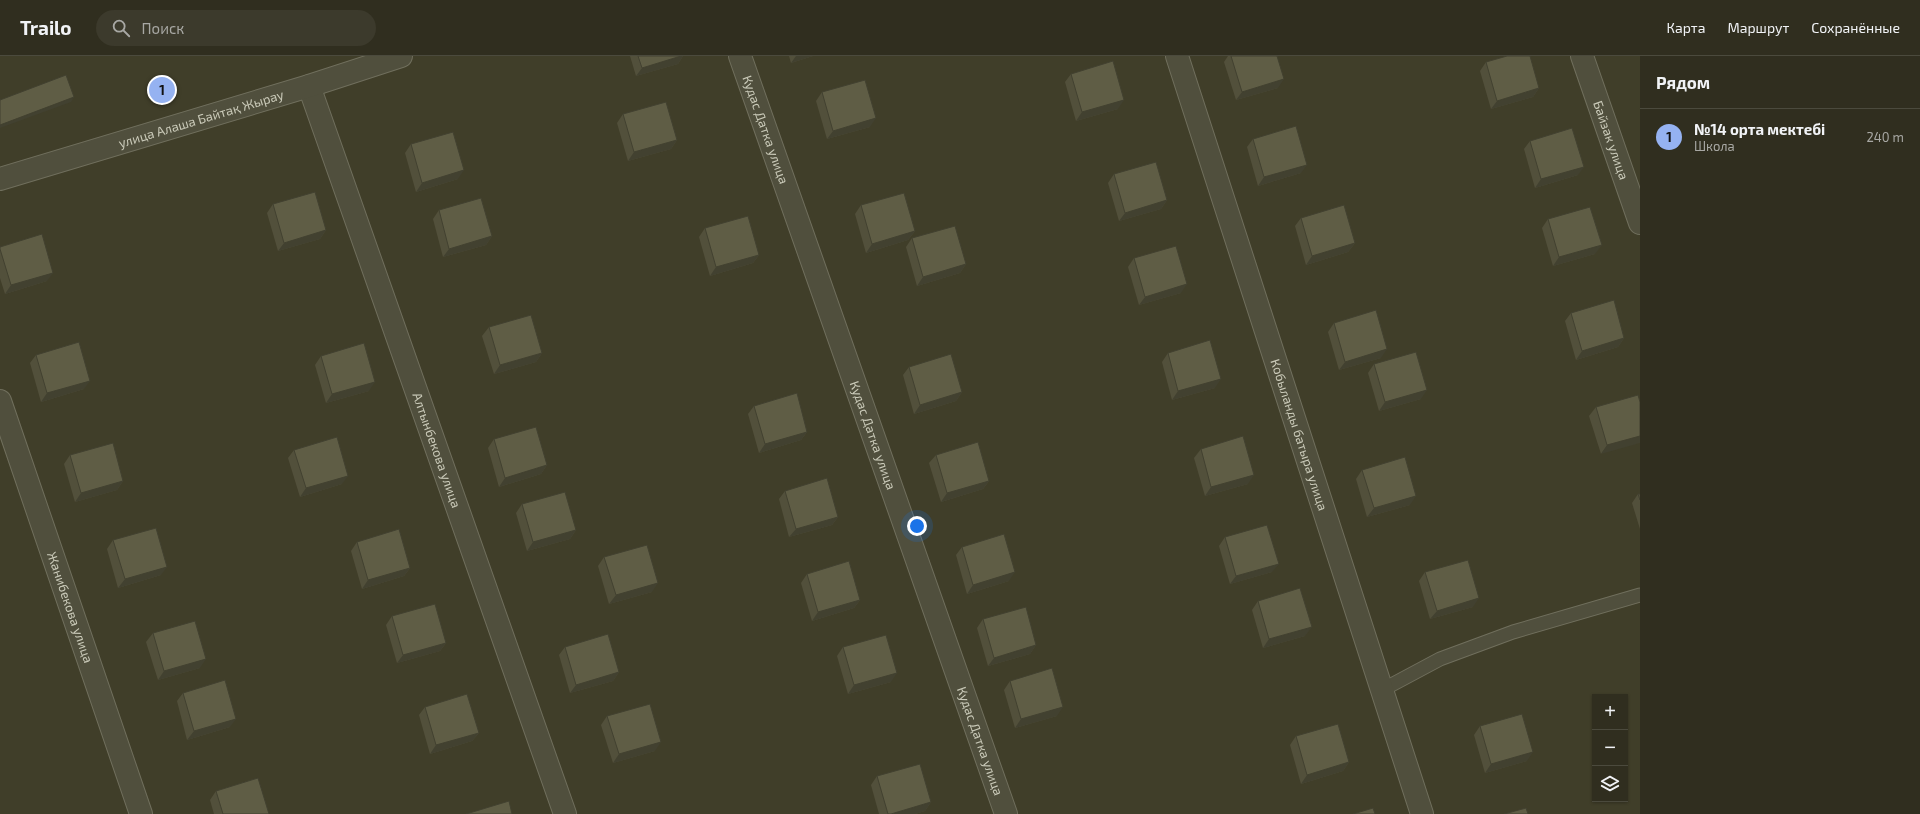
<!DOCTYPE html>
<html lang="ru">
<head>
<meta charset="utf-8">
<style>
	:root { --surface:#302e1f; --page:#3c3a2c; --text:#f1f3f6; --muted:#a8a8a4; --line:#4b4a3d; --accent:#95b2f1 }
	body { margin:0; font-family:"Exo 2",sans-serif; background:var(--page); color:var(--text) }
	.controls { position:absolute; right:12px; bottom:12px; display:grid; overflow:hidden; border-radius:0px; box-shadow:0 1px 3px #0004 }
	.controls button { width:36px; height:36px; display:grid; place-items:center; padding:0; border:0; border-bottom:1px solid var(--line); background:var(--surface); color:var(--text); font:20px sans-serif }
	.you { position:absolute; left:917px; top:470px; width:14px; height:14px; margin:-10px; border:3px solid #fff; border-radius:50%; background:#1a73e8; box-shadow:0 0 0 6px #1a73e833 }
	.badge { display:grid; place-items:center; width:26px; height:26px; border-radius:50%; background:var(--accent); color:#111; font-size:13px; font-weight:700 }
	.pin { position:absolute; translate:-50% -50%; border:2px solid #fff; box-shadow:0 1px 4px #0006 }
	.list { margin:0; padding:0; list-style:none }
	h2 { display:flex; justify-content:space-between; align-items:center; height:52px; margin:0; padding:0 16px; font-size:17px }
	h2 small { font-size:13px; font-weight:400; color:var(--muted) }
	.list li { display:grid; grid-template-columns:26px 1fr auto; gap:12px; align-items:center; box-sizing:border-box; height:56px; padding:0 16px; border-top:1px solid var(--line) }
	.list b { display:block; font-size:15px; white-space:nowrap }
	.list p { margin:0; font-size:13px; white-space:nowrap; color:var(--muted) }
	.list em { font-size:13px; font-style:normal; color:var(--muted) }
	.icon { flex:none; width:22px; height:22px; fill:none; stroke:currentColor; stroke-width:2; stroke-linecap:round; stroke-linejoin:round }
	.map { position:relative; flex:none; width:1640px; height:758px; overflow:hidden }
	header { display:flex; align-items:center; gap:24px; box-sizing:border-box; height:56px; padding:0 20px; background:var(--surface); border-bottom:1px solid var(--line) }
	header strong { font-size:19px }
	nav { display:flex; gap:22px; margin-inline-start:auto; font-size:14px }
	.search { width:280px; height:36px; background:var(--page); display:flex; align-items:center; gap:10px; box-sizing:border-box; padding:0 14px; border-radius:22px; color:var(--muted); font-size:15px }
	main { display:flex }
	aside { flex:1; background:var(--surface) }
	.map>svg:first-child { display:block }
	.lines { fill:none; stroke-linecap:round; stroke-linejoin:round }
	.lane-casing { stroke:#706f5d; stroke-width:15 }
	.street-casing { stroke:#706f5d; stroke-width:24 }
	.lane { stroke:#504f3d; stroke-width:13 }
	.street { stroke:#504f3d; stroke-width:22 }
	.wall { fill:#52503b }
	.shaded-wall { fill:#424130 }
	.building { fill:#5f5d45; stroke:#424130 }
	.labels { text-anchor:middle; stroke-width:3.5; stroke-linejoin:round; paint-order:stroke }
	.street-label { font-size:13px; fill:#cacab9; stroke:#353421 }
</style>
</head>
<body>
<header>
<strong>Trailo</strong>
<div class="search"><svg class="icon" aria-label="search" viewBox="0 0 24 24"><circle cx="10" cy="10" r="6"/><path d="M15 15l6 6"/></svg>Поиск</div>
<nav><a>Карта</a><a>Маршрут</a><a>Сохранённые</a></nav>
</header>
<main>
<div class="map">
<svg width="1640" height="758" viewBox="0 0 1640 758">
	<rect width="100%" height="100%" fill="#403e29"/>
	<g class="lines">
		<defs>
			<path id="lane" d="M1382,634L1440,603L1513,576L1640,539"/>
			<g id="street">
				<path id="s1" d="M740,0L1006,758"/>
				<path id="s2" d="M1177,0L1422,758"/>
				<path id="s3" d="M1582,0L1640,167"/>
				<path id="s4" d="M309,30L565,758"/>
				<path id="s5" d="M0,123L309,30L401,0"/>
				<path id="s6" d="M0,345L141,758"/>
			</g>
		</defs>
		<!-- lane casing -->
		<use href="#lane" class="lane-casing"/>
		<!-- street casing -->
		<use href="#street" class="street-casing"/>
		<!-- lane -->
		<use href="#lane" class="lane"/>
		<!-- street -->
		<use href="#street" class="street"/>
	</g>
	<!-- wall -->
	<g class="wall">
		<path d="M630,0H683L678,8L636,20Z"/>
		<path d="M789,0H813L791,7Z"/>
		<path d="M1228,0H1277L1278,32L1236,44L1224,6Z"/>
		<path d="M1486,6L1539,32L1533,41L1491,53L1480,15Z"/>
		<path d="M1071,18L1118,53L1076,65L1065,26Z"/>
		<path d="M822,36L870,71L827,83L816,45Z"/>
		<path d="M623,58L677,84L671,93L628,105L617,67Z"/>
		<path d="M1253,83L1301,117L1258,130L1247,91Z"/>
		<path d="M1530,85L1578,119L1535,132L1524,93Z"/>
		<path d="M411,88L458,123L416,136L405,97Z"/>
		<path d="M1114,118L1167,144L1161,153L1119,165L1108,127Z"/>
		<path d="M273,148L326,174L320,183L278,195L267,157Z"/>
		<path d="M861,149L915,175L908,184L866,197L855,158Z"/>
		<path d="M439,154L492,180L486,189L443,201L433,163Z"/>
		<path d="M1301,162L1355,187L1348,196L1306,209L1295,170Z"/>
		<path d="M1548,163L1595,198L1553,210L1542,172Z"/>
		<path d="M705,172L759,199L753,207L710,220L699,181Z"/>
		<path d="M912,182L966,208L960,217L917,230L906,191Z"/>
		<path d="M0,191L47,225L5,238L0,222Z"/>
		<path d="M1134,202L1181,237L1139,249L1128,211Z"/>
		<path d="M1571,257L1624,282L1618,291L1576,304L1565,265Z"/>
		<path d="M1334,267L1381,302L1339,314L1328,276Z"/>
		<path d="M489,271L542,297L536,306L494,318L482,280Z"/>
		<path d="M1168,297L1215,332L1172,344L1162,306Z"/>
		<path d="M36,299L84,333L41,346L30,307Z"/>
		<path d="M321,300L369,335L326,347L315,309Z"/>
		<path d="M1374,308L1421,343L1379,355L1368,317Z"/>
		<path d="M909,311L962,336L956,345L914,358L903,319Z"/>
		<path d="M1640,346L1601,398L1589,360L1596,351Z"/>
		<path d="M754,350L807,376L801,384L759,397L748,358Z"/>
		<path d="M494,383L547,409L541,418L499,431L488,392Z"/>
		<path d="M1201,393L1248,428L1205,440L1194,402Z"/>
		<path d="M294,394L342,428L300,441L288,402Z"/>
		<path d="M70,399L123,425L117,434L75,446L64,408Z"/>
		<path d="M936,399L989,425L983,433L941,446L929,407Z"/>
		<path d="M1362,414L1410,449L1367,461L1356,423Z"/>
		<path d="M785,435L838,461L832,469L789,481L779,443Z"/>
		<path d="M1638,438H1640V473L1632,447Z"/>
		<path d="M522,448L576,474L570,483L527,495L516,457Z"/>
		<path d="M1225,481L1272,516L1230,528L1219,490Z"/>
		<path d="M113,484L161,519L118,532L107,493Z"/>
		<path d="M357,486L410,512L404,520L362,533L351,495Z"/>
		<path d="M962,491L1009,525L967,538L956,499Z"/>
		<path d="M604,501L652,536L609,548L598,510Z"/>
		<path d="M1425,516L1473,551L1430,563L1419,525Z"/>
		<path d="M807,518L860,544L854,552L812,565L801,527Z"/>
		<path d="M1258,545L1305,580L1263,592L1252,554Z"/>
		<path d="M392,560L446,587L440,595L397,607L386,569Z"/>
		<path d="M983,563L1036,589L1030,598L988,610L977,572Z"/>
		<path d="M153,577L200,612L158,624L146,586Z"/>
		<path d="M565,591L619,616L613,625L570,637L559,599Z"/>
		<path d="M843,591L891,626L848,638L837,600Z"/>
		<path d="M1010,625L1057,660L1015,672L1004,634Z"/>
		<path d="M183,637L230,671L187,684L177,645Z"/>
		<path d="M425,651L479,677L472,685L430,698L419,659Z"/>
		<path d="M607,660L655,695L613,707L601,669Z"/>
		<path d="M1480,670L1527,705L1485,717L1474,679Z"/>
		<path d="M1296,680L1349,706L1343,715L1301,728L1290,689Z"/>
		<path d="M877,720L931,746L925,755L915,758H879L871,729Z"/>
		<path d="M216,735L269,758H214L210,744Z"/>
	</g>
	<!-- shaded-wall -->
	<g class="shaded-wall">
		<path d="M681,0H683L678,8L636,20L642,12Z"/>
		<path d="M796,0H813L791,7Z"/>
		<path d="M1284,23L1278,32L1236,44L1242,36Z"/>
		<path d="M1539,32L1533,41L1491,53L1497,45Z"/>
		<path d="M74,41L71,46L0,72V69Z"/>
		<path d="M1124,44L1118,53L1076,65L1082,56Z"/>
		<path d="M876,62L870,71L827,83L833,75Z"/>
		<path d="M677,84L671,93L628,105L634,96Z"/>
		<path d="M1307,109L1301,117L1258,130L1264,121Z"/>
		<path d="M1584,111L1578,119L1535,132L1541,123Z"/>
		<path d="M464,114L458,123L416,136L422,127Z"/>
		<path d="M1167,144L1161,153L1119,165L1125,157Z"/>
		<path d="M326,174L320,183L278,195L284,187Z"/>
		<path d="M915,175L908,184L866,197L872,188Z"/>
		<path d="M492,180L486,189L443,201L449,193Z"/>
		<path d="M1355,187L1348,196L1306,209L1312,200Z"/>
		<path d="M1602,189L1595,198L1553,210L1559,201Z"/>
		<path d="M759,199L753,207L710,220L716,211Z"/>
		<path d="M966,208L960,217L917,230L923,221Z"/>
		<path d="M53,217L47,225L5,238L11,229Z"/>
		<path d="M1187,228L1181,237L1139,249L1145,241Z"/>
		<path d="M1624,282L1618,291L1576,304L1582,295Z"/>
		<path d="M1387,293L1381,302L1339,314L1345,306Z"/>
		<path d="M542,297L536,306L494,318L500,309Z"/>
		<path d="M1221,323L1215,332L1172,344L1178,335Z"/>
		<path d="M90,325L84,333L41,346L47,337Z"/>
		<path d="M375,326L369,335L326,347L332,338Z"/>
		<path d="M1427,334L1421,343L1379,355L1385,346Z"/>
		<path d="M962,336L956,345L914,358L920,349Z"/>
		<path d="M807,376L801,384L759,397L765,388Z"/>
		<path d="M1640,380V387L1601,398L1607,389Z"/>
		<path d="M547,409L541,418L499,431L505,422Z"/>
		<path d="M1254,419L1248,428L1205,440L1211,431Z"/>
		<path d="M348,420L342,428L300,441L306,432Z"/>
		<path d="M123,425L117,434L75,446L81,437Z"/>
		<path d="M989,425L983,433L941,446L947,437Z"/>
		<path d="M1416,440L1410,449L1367,461L1374,452Z"/>
		<path d="M838,461L832,469L789,481L796,473Z"/>
		<path d="M576,474L570,483L527,495L533,486Z"/>
		<path d="M1279,508L1272,516L1230,528L1236,520Z"/>
		<path d="M167,511L161,519L118,532L125,523Z"/>
		<path d="M410,512L404,520L362,533L368,524Z"/>
		<path d="M1015,516L1009,525L967,538L973,529Z"/>
		<path d="M658,527L652,536L609,548L616,539Z"/>
		<path d="M1479,542L1473,551L1430,563L1437,555Z"/>
		<path d="M860,544L854,552L812,565L818,556Z"/>
		<path d="M1312,571L1305,580L1263,592L1269,583Z"/>
		<path d="M446,587L440,595L397,607L403,599Z"/>
		<path d="M1036,589L1030,598L988,610L994,602Z"/>
		<path d="M206,603L200,612L158,624L164,615Z"/>
		<path d="M619,616L613,625L570,637L576,629Z"/>
		<path d="M897,617L891,626L848,638L854,629Z"/>
		<path d="M1063,651L1057,660L1015,672L1021,663Z"/>
		<path d="M236,663L230,671L187,684L194,675Z"/>
		<path d="M479,677L472,685L430,698L436,689Z"/>
		<path d="M661,686L655,695L613,707L619,698Z"/>
		<path d="M1533,696L1527,705L1485,717L1491,708Z"/>
		<path d="M1349,706L1343,715L1301,728L1307,719Z"/>
		<path d="M931,746L925,755L915,758H891Z"/>
	</g>
	<!-- building -->
	<g class="building">
		<path d="M638,0H681L642,12Z"/>
		<path d="M1231,0H1277L1284,23L1242,36Z"/>
		<path d="M1507,0H1530L1539,32L1497,45L1486,6Z"/>
		<path d="M1113,5L1124,44L1082,56L1071,18Z"/>
		<path d="M66,19L74,41L0,69V44Z"/>
		<path d="M865,24L876,62L833,75L822,36Z"/>
		<path d="M666,46L677,84L634,96L623,58Z"/>
		<path d="M1296,70L1307,109L1264,121L1253,83Z"/>
		<path d="M1572,72L1584,111L1541,123L1530,85Z"/>
		<path d="M453,76L464,114L422,127L411,88Z"/>
		<path d="M1156,106L1167,144L1125,157L1114,118Z"/>
		<path d="M315,136L326,174L284,187L273,148Z"/>
		<path d="M904,137L915,175L872,188L861,149Z"/>
		<path d="M481,142L492,180L449,193L439,154Z"/>
		<path d="M1344,149L1355,187L1312,200L1301,162Z"/>
		<path d="M1590,151L1602,189L1559,201L1548,163Z"/>
		<path d="M748,160L759,199L716,211L705,172Z"/>
		<path d="M955,170L966,208L923,221L912,182Z"/>
		<path d="M42,178L53,217L11,229L0,193V191Z"/>
		<path d="M1176,190L1187,228L1145,241L1134,202Z"/>
		<path d="M1614,244L1624,282L1582,295L1571,257Z"/>
		<path d="M1376,254L1387,293L1345,306L1334,267Z"/>
		<path d="M531,259L542,297L500,309L489,271Z"/>
		<path d="M1210,284L1221,323L1178,335L1168,297Z"/>
		<path d="M79,286L90,325L47,337L36,299Z"/>
		<path d="M364,287L375,326L332,338L321,300Z"/>
		<path d="M1416,296L1427,334L1385,346L1374,308Z"/>
		<path d="M951,298L962,336L920,349L909,311Z"/>
		<path d="M797,337L807,376L765,388L754,350Z"/>
		<path d="M1638,339L1640,346V380L1607,389L1596,351Z"/>
		<path d="M536,371L547,409L505,422L494,383Z"/>
		<path d="M1243,380L1254,419L1211,431L1201,393Z"/>
		<path d="M337,381L348,420L306,432L294,394Z"/>
		<path d="M978,386L989,425L947,437L936,399Z"/>
		<path d="M113,387L123,425L81,437L70,399Z"/>
		<path d="M1405,401L1416,440L1374,452L1362,414Z"/>
		<path d="M827,422L838,461L796,473L785,435Z"/>
		<path d="M565,436L576,474L533,486L522,448Z"/>
		<path d="M1638,438H1640V444Z"/>
		<path d="M1267,469L1279,508L1236,520L1225,481Z"/>
		<path d="M156,472L167,511L125,523L113,484Z"/>
		<path d="M399,473L410,512L368,524L357,486Z"/>
		<path d="M1004,478L1015,516L973,529L962,491Z"/>
		<path d="M647,489L658,527L616,539L604,501Z"/>
		<path d="M1468,504L1479,542L1437,555L1425,516Z"/>
		<path d="M849,505L860,544L818,556L807,518Z"/>
		<path d="M1300,532L1312,571L1269,583L1258,545Z"/>
		<path d="M435,548L446,587L403,599L392,560Z"/>
		<path d="M1026,551L1036,589L994,602L983,563Z"/>
		<path d="M195,565L206,603L164,615L153,577Z"/>
		<path d="M608,578L619,616L576,629L565,591Z"/>
		<path d="M886,579L897,617L854,629L843,591Z"/>
		<path d="M1052,612L1063,651L1021,663L1010,625Z"/>
		<path d="M225,624L236,663L194,675L183,637Z"/>
		<path d="M467,638L479,677L436,689L425,651Z"/>
		<path d="M650,648L661,686L619,698L607,660Z"/>
		<path d="M1522,658L1533,696L1491,708L1480,670Z"/>
		<path d="M1338,668L1349,706L1307,719L1296,680Z"/>
		<path d="M920,708L931,746L891,758H888L877,720Z"/>
		<path d="M258,722L269,758H223L216,735Z"/>
		<path d="M509,745L512,758H466Z"/>
		<path d="M1373,752L1375,758H1353Z"/>
		<path d="M1526,752L1528,758H1504Z"/>
	</g>
	<g class="labels">
		<!-- street labels -->
		<g class="street-label">
			<text dy="5" stroke="none"><textPath href="#s5" startOffset="210">улица Алаша Байтақ Жырау</textPath></text>
			<text dy="5" stroke="none"><textPath href="#s1" startOffset="78">Кудас Датка улица</textPath></text>
			<text dy="5" stroke="none"><textPath href="#s3" startOffset="89">Байзак улица</textPath></text>
			<text dy="5" stroke="none"><textPath href="#s1" startOffset="402">Кудас Датка улица</textPath></text>
			<text dy="5" stroke="none"><textPath href="#s2" startOffset="398">Кобыланды батыра улица</textPath></text>
			<text dy="5" stroke="none"><textPath href="#s4" startOffset="386">Алтынбекова улица</textPath></text>
			<text dy="5" stroke="none"><textPath href="#s6" startOffset="218">Жанибекова улица</textPath></text>
			<text dy="5" stroke="none"><textPath href="#s1" startOffset="726">Кудас Датка улица</textPath></text>
		</g>
	</g>
</svg>
<div class="controls">
<button>+</button>
<button>−</button>
<button><svg class="icon" aria-label="layers" viewBox="0 0 24 24"><path d="M12 4l9 5-9 5-9-5zM3 14l9 5 9-5"/></svg></button>
</div>
<div class="you"></div>
<div class="pin badge" style="left:162px;top:34px">1</div>
</div>
<aside>
<h2>Рядом<small></small></h2>
<ul class="list">
<li><span class="badge">1</span><div><b>№14 орта мектебі</b><p>Школа</p></div><em>240 m</em></li>
</ul>
</aside>
</main>
</body>
</html>
